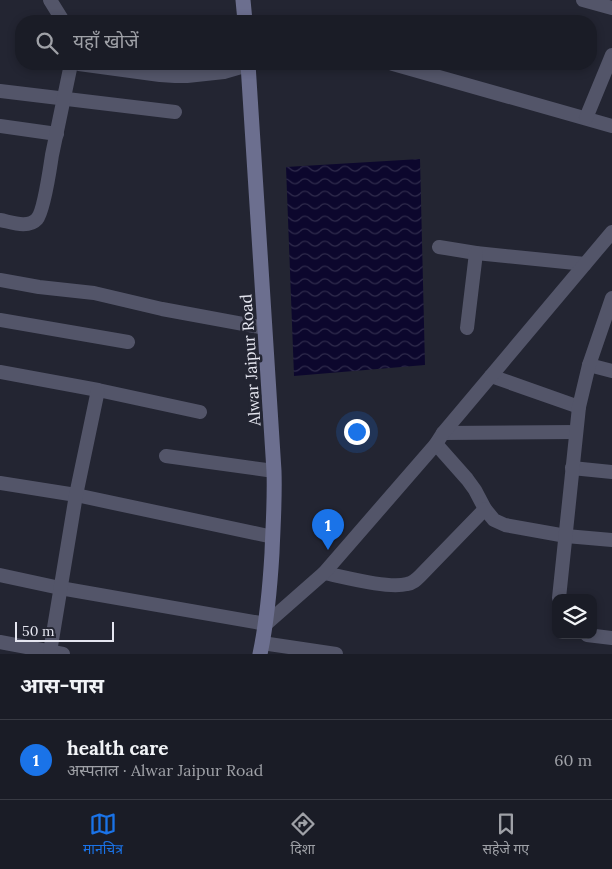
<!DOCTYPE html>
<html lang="hi">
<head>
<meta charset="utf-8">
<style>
	:root { --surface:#1a1c26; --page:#23252e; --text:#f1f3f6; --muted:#9fa1a7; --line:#383a43; --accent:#1a73e8 }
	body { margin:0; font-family:Lora,"Noto Sans Devanagari",serif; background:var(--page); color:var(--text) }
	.controls { position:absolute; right:15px; bottom:15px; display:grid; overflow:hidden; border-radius:10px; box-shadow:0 2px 8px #0003 }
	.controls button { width:45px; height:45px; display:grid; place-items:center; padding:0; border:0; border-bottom:1px solid var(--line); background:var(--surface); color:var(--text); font:25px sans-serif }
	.scale { position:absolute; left:15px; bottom:12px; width:99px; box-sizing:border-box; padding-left:5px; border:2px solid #e5e6f0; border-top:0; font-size:14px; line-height:18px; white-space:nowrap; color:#e5e6f0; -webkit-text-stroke:4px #232532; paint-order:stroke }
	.you { position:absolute; left:356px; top:431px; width:18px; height:18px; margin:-12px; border:4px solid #fff; border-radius:50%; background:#1a73e8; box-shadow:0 0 0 8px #1a73e833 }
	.badge { display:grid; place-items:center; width:32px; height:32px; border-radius:50%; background:var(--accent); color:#fff; font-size:16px; font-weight:700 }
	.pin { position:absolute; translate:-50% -41px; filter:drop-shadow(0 1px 2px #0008) }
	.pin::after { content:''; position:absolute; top:26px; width:18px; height:15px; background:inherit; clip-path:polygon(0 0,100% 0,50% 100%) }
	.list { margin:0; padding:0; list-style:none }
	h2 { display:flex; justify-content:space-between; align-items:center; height:65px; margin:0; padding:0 20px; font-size:21px }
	h2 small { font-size:16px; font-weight:400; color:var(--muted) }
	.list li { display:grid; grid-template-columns:32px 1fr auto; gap:15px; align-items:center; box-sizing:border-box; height:80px; padding:0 20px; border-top:1px solid var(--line) }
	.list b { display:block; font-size:19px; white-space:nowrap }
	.list p { margin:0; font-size:16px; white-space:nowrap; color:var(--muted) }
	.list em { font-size:16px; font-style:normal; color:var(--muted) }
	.icon { flex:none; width:28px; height:28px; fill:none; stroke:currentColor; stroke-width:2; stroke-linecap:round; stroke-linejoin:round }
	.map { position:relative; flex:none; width:612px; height:654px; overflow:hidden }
	.search { position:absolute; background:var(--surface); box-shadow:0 2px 8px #0003; left:15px; right:15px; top:15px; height:55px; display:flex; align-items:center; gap:12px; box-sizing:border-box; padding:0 18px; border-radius:20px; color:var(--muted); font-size:19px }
	.sheet { height:145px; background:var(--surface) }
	nav { display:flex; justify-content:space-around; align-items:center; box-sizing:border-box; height:70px; border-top:1px solid var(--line); background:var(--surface); font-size:14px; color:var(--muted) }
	nav a { display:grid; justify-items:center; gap:2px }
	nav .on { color:var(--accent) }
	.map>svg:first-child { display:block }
	.water { fill:url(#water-waves) }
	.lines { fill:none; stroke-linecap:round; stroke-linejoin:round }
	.street { stroke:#535569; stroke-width:14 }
	.secondary { stroke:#6c6f8f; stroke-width:15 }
	.labels { text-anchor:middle; stroke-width:5; stroke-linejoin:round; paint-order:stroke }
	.street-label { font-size:16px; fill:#e5e6f0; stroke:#232532 }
</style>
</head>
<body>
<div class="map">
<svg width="612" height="654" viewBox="0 0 612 654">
	<defs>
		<pattern id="water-waves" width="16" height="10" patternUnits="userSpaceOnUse" patternTransform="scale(1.25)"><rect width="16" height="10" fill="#0c072d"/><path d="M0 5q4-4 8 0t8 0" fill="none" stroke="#2f2b4c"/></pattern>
	</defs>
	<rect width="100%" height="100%" fill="#232532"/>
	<!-- water -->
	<path class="water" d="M420,159L425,365L294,376L286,167Z"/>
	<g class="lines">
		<!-- street -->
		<g class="street">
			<path d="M50,0L63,21"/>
			<path d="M583,0L612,8"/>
			<path d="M79,64L160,75L175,76H187L224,72L248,65"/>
			<path d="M393,64L612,126"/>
			<path d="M0,91L175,112"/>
			<path d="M586,118L612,55"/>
			<path d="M0,126L57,134"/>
			<path d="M0,220C11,222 28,229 37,219C44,211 50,168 52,155C58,125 65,94 71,64"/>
			<path d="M439,247L476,253L585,264"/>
			<path d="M0,280L39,287L94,293L162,309L265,328"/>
			<path d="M0,320L128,342"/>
			<path d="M467,328L476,253"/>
			<path d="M589,365L612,371"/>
			<path d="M0,372L98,390L200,412"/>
			<path d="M491,376L579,407"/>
			<path d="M443,433L576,432"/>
			<path d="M436,444L467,479L475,490L485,509L494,520L505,525L566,536L612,540"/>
			<path d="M166,456L274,471"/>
			<path d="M572,468L612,472"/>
			<path d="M0,483L76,495L273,537"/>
			<path d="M324,573C344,577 388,589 407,584C413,583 416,580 420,576L485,509"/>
			<path d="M0,575L60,588L266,624L324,573L436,444L443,433L612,232"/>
			<path d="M559,598L579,407L589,365L612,298"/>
			<path d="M587,635L612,638"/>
			<path d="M0,642L63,654"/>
			<path d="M262,643L336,654"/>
			<path d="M50,652L76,495L98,390"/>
		</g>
		<!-- secondary -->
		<g class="secondary">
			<path d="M243,0L245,21"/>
			<path d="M248,64L274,471C275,499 273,526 272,553C270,587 267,621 260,654"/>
		</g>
	</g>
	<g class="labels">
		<!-- street labels -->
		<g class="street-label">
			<text transform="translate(250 360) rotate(-94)" y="6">Alwar Jaipur Road</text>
		</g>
	</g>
</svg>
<div class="controls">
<button><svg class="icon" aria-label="layers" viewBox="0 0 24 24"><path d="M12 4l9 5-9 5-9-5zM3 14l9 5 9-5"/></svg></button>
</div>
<div class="scale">50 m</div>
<div class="you"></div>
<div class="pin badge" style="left:328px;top:550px">1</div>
<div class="search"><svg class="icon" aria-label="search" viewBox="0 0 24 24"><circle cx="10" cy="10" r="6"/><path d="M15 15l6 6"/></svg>यहाँ खोजें</div>
</div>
<section class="sheet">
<h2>आस-पास<small></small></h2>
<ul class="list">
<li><span class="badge">1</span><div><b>health care</b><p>अस्पताल · Alwar Jaipur Road</p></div><em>60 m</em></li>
</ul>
</section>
<nav>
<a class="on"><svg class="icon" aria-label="map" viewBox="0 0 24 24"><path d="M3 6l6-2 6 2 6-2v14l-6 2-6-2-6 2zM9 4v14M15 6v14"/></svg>मानचित्र</a>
<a><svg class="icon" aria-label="directions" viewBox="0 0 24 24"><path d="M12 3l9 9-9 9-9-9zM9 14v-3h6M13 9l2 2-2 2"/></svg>दिशा</a>
<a><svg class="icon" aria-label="saved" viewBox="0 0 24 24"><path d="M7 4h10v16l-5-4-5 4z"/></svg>सहेजे गए</a>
</nav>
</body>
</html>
